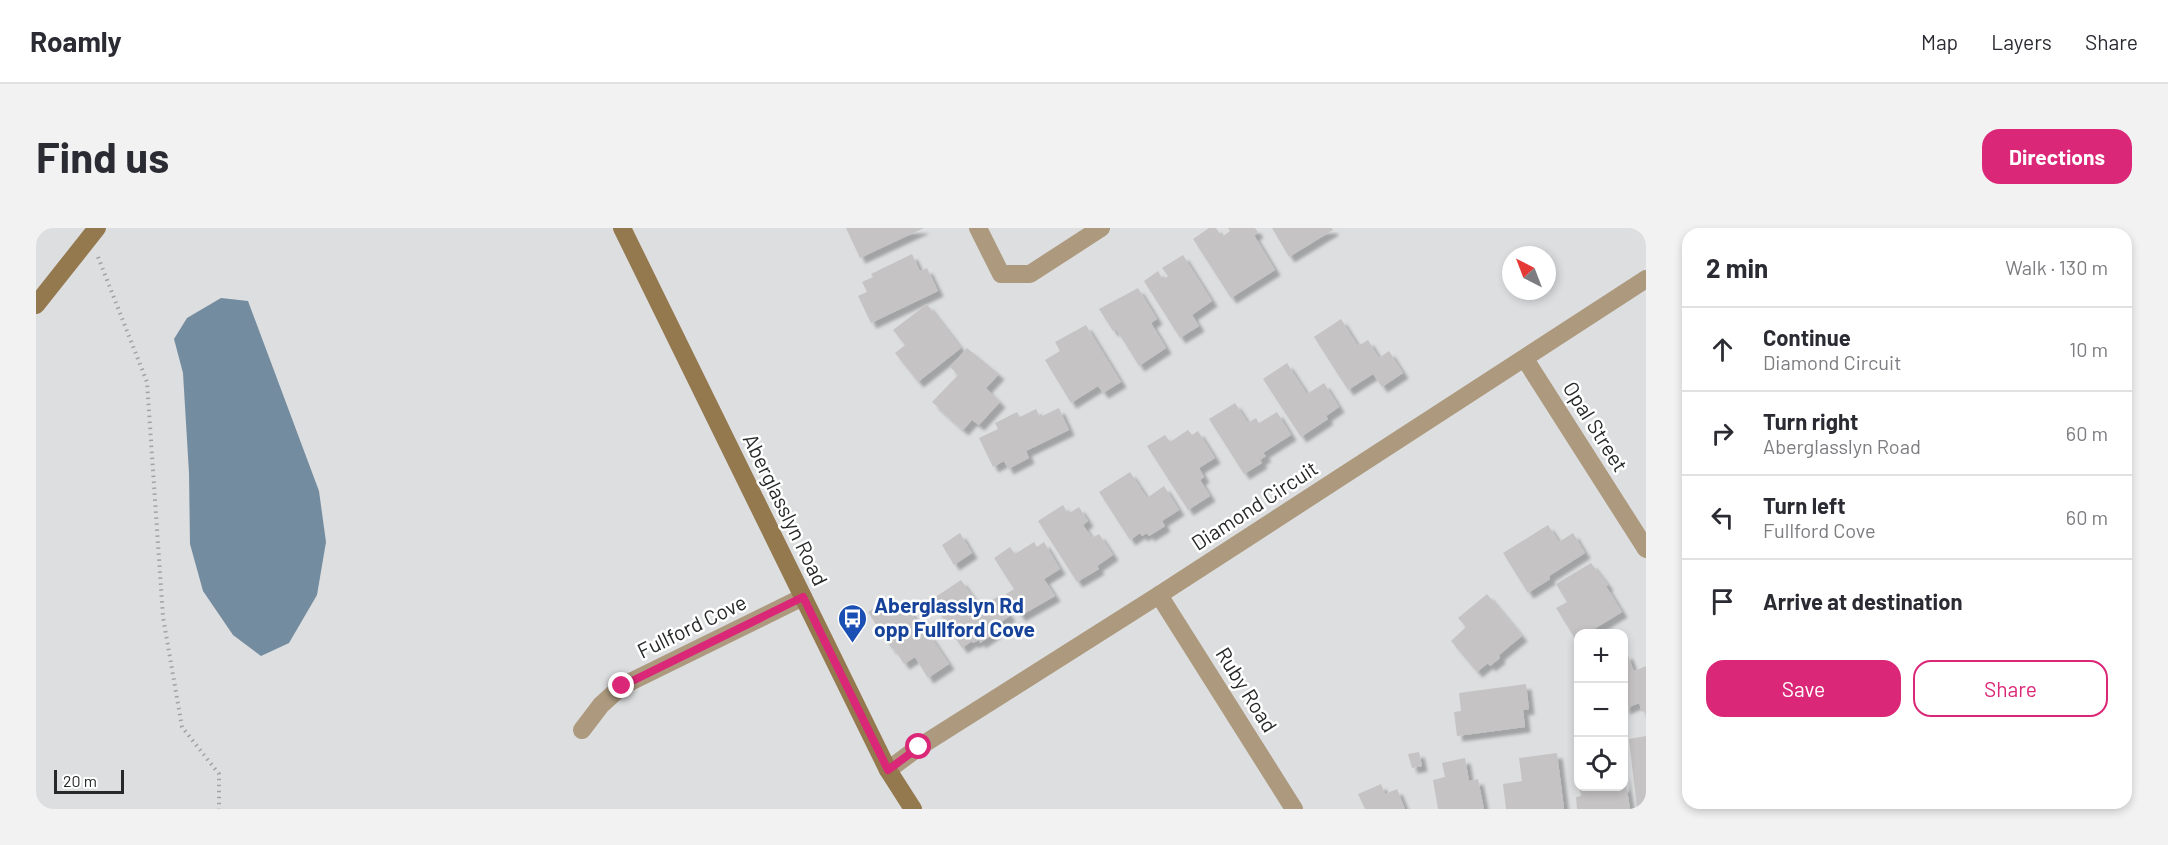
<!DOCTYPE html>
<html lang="en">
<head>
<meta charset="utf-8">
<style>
	:root { --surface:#fff; --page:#f2f2f3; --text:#2b2b33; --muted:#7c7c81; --line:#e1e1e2; --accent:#db2777 }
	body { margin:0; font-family:Barlow,sans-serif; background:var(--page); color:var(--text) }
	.controls { position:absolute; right:18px; bottom:18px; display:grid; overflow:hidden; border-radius:12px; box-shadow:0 3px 9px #0003 }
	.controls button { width:54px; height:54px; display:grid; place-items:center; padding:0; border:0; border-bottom:2px solid var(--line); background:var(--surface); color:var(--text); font:30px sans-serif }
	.compass { position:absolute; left:1466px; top:18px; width:54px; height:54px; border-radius:50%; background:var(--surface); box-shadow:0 3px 9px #0003; rotate:318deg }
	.scale { position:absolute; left:18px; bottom:15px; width:70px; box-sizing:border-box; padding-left:6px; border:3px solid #272828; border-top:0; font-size:16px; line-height:21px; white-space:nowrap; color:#272828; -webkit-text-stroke:4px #fff; paint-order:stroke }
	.stop { position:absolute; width:18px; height:18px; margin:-14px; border:4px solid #db2777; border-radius:50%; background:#fff }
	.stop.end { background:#db2777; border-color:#fff; box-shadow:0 2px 6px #0008 }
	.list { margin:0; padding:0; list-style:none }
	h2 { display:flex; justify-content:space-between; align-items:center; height:78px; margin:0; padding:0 24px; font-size:26px }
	h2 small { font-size:20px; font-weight:400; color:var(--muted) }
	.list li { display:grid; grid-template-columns:39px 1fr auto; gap:18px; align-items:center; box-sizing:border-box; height:84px; padding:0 24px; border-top:2px solid var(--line) }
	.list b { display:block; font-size:22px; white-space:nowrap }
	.list p { margin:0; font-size:20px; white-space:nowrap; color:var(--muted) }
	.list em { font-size:20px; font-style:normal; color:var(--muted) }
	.actions { display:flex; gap:12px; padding:18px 24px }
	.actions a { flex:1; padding:14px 0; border:2px solid var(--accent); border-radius:18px; text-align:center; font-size:21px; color:var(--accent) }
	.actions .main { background:var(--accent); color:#fff }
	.icon { flex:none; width:33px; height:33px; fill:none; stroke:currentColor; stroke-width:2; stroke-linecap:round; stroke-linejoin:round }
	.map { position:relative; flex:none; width:1610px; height:581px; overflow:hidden; border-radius:18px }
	header { display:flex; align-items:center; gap:36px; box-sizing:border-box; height:84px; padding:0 30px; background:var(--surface); border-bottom:2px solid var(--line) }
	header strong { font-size:28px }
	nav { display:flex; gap:33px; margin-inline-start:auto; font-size:21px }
	.intro { display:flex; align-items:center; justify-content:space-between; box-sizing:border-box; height:144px; padding:0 36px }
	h1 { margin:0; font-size:42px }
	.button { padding:15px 27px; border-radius:18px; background:var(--accent); color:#fff; font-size:21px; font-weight:700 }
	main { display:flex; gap:36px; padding:0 36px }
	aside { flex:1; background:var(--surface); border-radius:18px; box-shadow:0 3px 9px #0003 }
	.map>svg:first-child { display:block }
	.water { fill:#748c9f }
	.building { fill:#c5c3c4; filter:url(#shadow) }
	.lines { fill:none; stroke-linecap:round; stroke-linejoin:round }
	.path { stroke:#a2a3a5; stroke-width:4; stroke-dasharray:1.5 4.5; stroke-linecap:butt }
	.street { stroke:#ad9a7e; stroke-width:18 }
	.secondary { stroke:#94784e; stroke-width:18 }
	.route { stroke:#db2777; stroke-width:8 }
	.labels { text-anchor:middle; stroke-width:5; stroke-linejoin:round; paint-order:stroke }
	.street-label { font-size:21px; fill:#272828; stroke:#fff }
	.transit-label { font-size:21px; font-weight:bold; fill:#164399; stroke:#fff; text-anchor:start }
</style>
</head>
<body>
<header>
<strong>Roamly</strong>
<nav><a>Map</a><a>Layers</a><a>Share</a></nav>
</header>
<div class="intro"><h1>Find us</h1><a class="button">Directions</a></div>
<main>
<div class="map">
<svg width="1610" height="581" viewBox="0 0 1610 581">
	<defs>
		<filter id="shadow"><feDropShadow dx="5.5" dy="5.5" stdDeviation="1.5" flood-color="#0004"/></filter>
	</defs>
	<rect width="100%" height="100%" fill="#dddee0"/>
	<!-- water -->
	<path class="water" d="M185,70L212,73L283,263L290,314L281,367L253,415L225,428L197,407L167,363L154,316L153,245L147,145L138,111L151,90Z"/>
	<!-- building -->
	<g class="building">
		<path d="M810,0H888L824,30Z"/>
		<path d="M1173,0H1180L1186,9L1194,3L1192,0H1219L1222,4L1218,7L1239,42L1195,70L1157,11Z"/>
		<path d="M1236,0H1296L1297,2L1253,29Z"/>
		<path d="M876,26L884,43L891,40L902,63L835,95L822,68L831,64L826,54L837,49L835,46Z"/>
		<path d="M1147,27L1176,73L1156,87L1163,98L1144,110L1108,53L1122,43L1127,52L1132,48L1126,40Z"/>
		<path d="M1102,60L1121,91L1115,95L1130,120L1103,138L1080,101L1077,103L1063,81Z"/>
		<path d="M891,76L925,120L882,154L859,125L869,117L857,102Z"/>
		<path d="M1305,91L1322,118L1332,112L1343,130L1353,123L1367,145L1346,159L1337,146L1312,162L1278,109Z"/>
		<path d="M1050,97L1085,154L1067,165L1062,158L1035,175L1009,132L1024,123L1019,114Z"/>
		<path d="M931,120L963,146L950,160L964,174L943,197L936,192L927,202L896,174L922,147L914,139Z"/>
		<path d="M1251,135L1271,166L1288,155L1303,179L1290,188L1292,191L1265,209L1227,151Z"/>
		<path d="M1199,175L1212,195L1220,190L1223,195L1241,184L1255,207L1227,225L1230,228L1224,232L1226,235L1208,246L1173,191Z"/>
		<path d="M1023,180L1033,202L990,223L993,230L972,241L968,233L957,239L943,210L962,201L959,195L981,184L984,189L1000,181L1004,189Z"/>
		<path d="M1152,202L1156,207L1162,203L1179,230L1163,240L1168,249L1164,252L1174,268L1152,282L1111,218L1129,207L1134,214Z"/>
		<path d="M1094,244L1111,270L1128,258L1143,282L1126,293L1129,298L1113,308L1111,305L1106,308L1104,305L1094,312L1063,264Z"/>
		<path d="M1027,277L1032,286L1043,279L1052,293L1047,297L1056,310L1063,306L1077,327L1061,338L1063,341L1041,354L1002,293Z"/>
		<path d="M1512,297L1523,314L1537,305L1549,325L1513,348L1514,351L1492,365L1467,325Z"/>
		<path d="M924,305L936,325L918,337L906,317Z"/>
		<path d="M998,314L1001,319L1008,314L1024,341L1008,351L1019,368L984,388L970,366L978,361L958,330L974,319L979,326Z"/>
		<path d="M1555,335L1572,357L1570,358L1586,384L1550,406H1542V410L1540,412L1520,380L1531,374L1520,356Z"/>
		<path d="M925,352L944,380L961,369L974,388L956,400L959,405L944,415L943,412L937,415L936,413L926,420L895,372Z"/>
		<path d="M1451,366L1486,408L1463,427L1464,430L1454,438L1452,435L1441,444L1415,413L1430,399L1422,390Z"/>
		<path d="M867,372L890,408L893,406L913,436L892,450L879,429L868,436L858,420L856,421L832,384L847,374L852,382Z"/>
		<path d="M1591,425L1598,443L1610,438V482L1606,484L1603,475L1588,481V427Z"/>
		<path d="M1490,456L1493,481L1487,482L1489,499L1421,508L1418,484L1425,483L1423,465Z"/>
		<path d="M1610,508V581H1601L1593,511Z"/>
		<path d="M1383,524L1386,538L1376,540L1372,526Z"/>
		<path d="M1521,525L1528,581H1470L1467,556L1486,553L1483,530Z"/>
		<path d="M1429,530L1433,553L1442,551L1448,581H1402L1397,552L1409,549L1406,535Z"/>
		<path d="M1588,543L1594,581H1541L1540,569L1545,568L1543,558H1588Z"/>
		<path d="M1345,556L1349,566L1361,561L1369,581H1329L1322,566Z"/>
	</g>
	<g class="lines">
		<!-- path -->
		<path class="path" d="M62,29L111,154L127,389L146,499L183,546V581"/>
		<!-- street -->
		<g class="street">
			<path d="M942,0L965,46H994L1065,0"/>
			<path d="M1489,131L1610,321"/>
			<path d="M1123,367L1258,581"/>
			<path d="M546,502L565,477L586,458L767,369"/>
			<path d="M852,542L883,519L1123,367L1610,51"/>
		</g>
		<!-- secondary -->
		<g class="secondary">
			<path d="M586,0L852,542L877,581"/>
			<path d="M0,77L61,0"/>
		</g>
	</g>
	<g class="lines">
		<!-- route -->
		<path class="route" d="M586,458L767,369L852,542L883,519"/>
	</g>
	<!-- icons -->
	<defs>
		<symbol id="bus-pin" viewBox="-11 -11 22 30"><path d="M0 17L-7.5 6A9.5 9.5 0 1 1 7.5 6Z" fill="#1a4fb4" stroke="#fff"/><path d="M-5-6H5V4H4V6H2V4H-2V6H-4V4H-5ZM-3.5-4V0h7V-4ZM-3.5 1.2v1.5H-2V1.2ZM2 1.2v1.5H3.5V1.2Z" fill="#fff"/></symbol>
	</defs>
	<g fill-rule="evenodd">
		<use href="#bus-pin" x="800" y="374" width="33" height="45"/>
	</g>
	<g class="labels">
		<!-- street labels -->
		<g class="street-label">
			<text transform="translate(1559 199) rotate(58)" y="7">Opal Street</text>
			<text transform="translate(1219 278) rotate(-33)" y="7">Diamond Circuit</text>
			<text transform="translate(749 282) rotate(64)" y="7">Aberglasslyn Road</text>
			<text transform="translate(656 399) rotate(-26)" y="7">Fullford Cove</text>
			<text transform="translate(1210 462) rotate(58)" y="7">Ruby Road</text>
		</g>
		<!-- transit labels -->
		<g class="transit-label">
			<text x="838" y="385">Aberglasslyn Rd<tspan x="838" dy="24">opp Fullford Cove</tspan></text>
		</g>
	</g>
</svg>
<div class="controls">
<button>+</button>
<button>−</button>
<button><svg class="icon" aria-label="locate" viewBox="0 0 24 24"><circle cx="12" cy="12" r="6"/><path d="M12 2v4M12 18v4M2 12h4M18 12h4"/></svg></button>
</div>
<svg class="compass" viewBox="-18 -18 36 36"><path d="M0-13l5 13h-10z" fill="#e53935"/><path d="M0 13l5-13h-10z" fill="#7c7c81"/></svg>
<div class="scale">20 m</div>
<div class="stop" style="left:883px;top:519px"></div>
<div class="stop end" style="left:586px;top:458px"></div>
</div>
<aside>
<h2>2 min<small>Walk · 130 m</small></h2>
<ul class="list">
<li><svg class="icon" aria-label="ahead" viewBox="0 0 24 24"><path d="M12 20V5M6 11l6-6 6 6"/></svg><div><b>Continue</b><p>Diamond Circuit</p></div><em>10 m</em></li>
<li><svg class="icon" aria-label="right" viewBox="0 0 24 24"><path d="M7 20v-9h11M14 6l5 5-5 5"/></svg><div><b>Turn right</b><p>Aberglasslyn Road</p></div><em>60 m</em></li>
<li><svg class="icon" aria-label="left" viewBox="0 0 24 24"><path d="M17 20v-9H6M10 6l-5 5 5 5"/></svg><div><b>Turn left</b><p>Fullford Cove</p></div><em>60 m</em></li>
<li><svg class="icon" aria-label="arrive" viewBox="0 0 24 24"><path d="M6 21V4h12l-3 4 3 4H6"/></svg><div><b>Arrive at destination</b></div></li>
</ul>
<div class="actions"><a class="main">Save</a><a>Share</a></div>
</aside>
</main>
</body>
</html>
